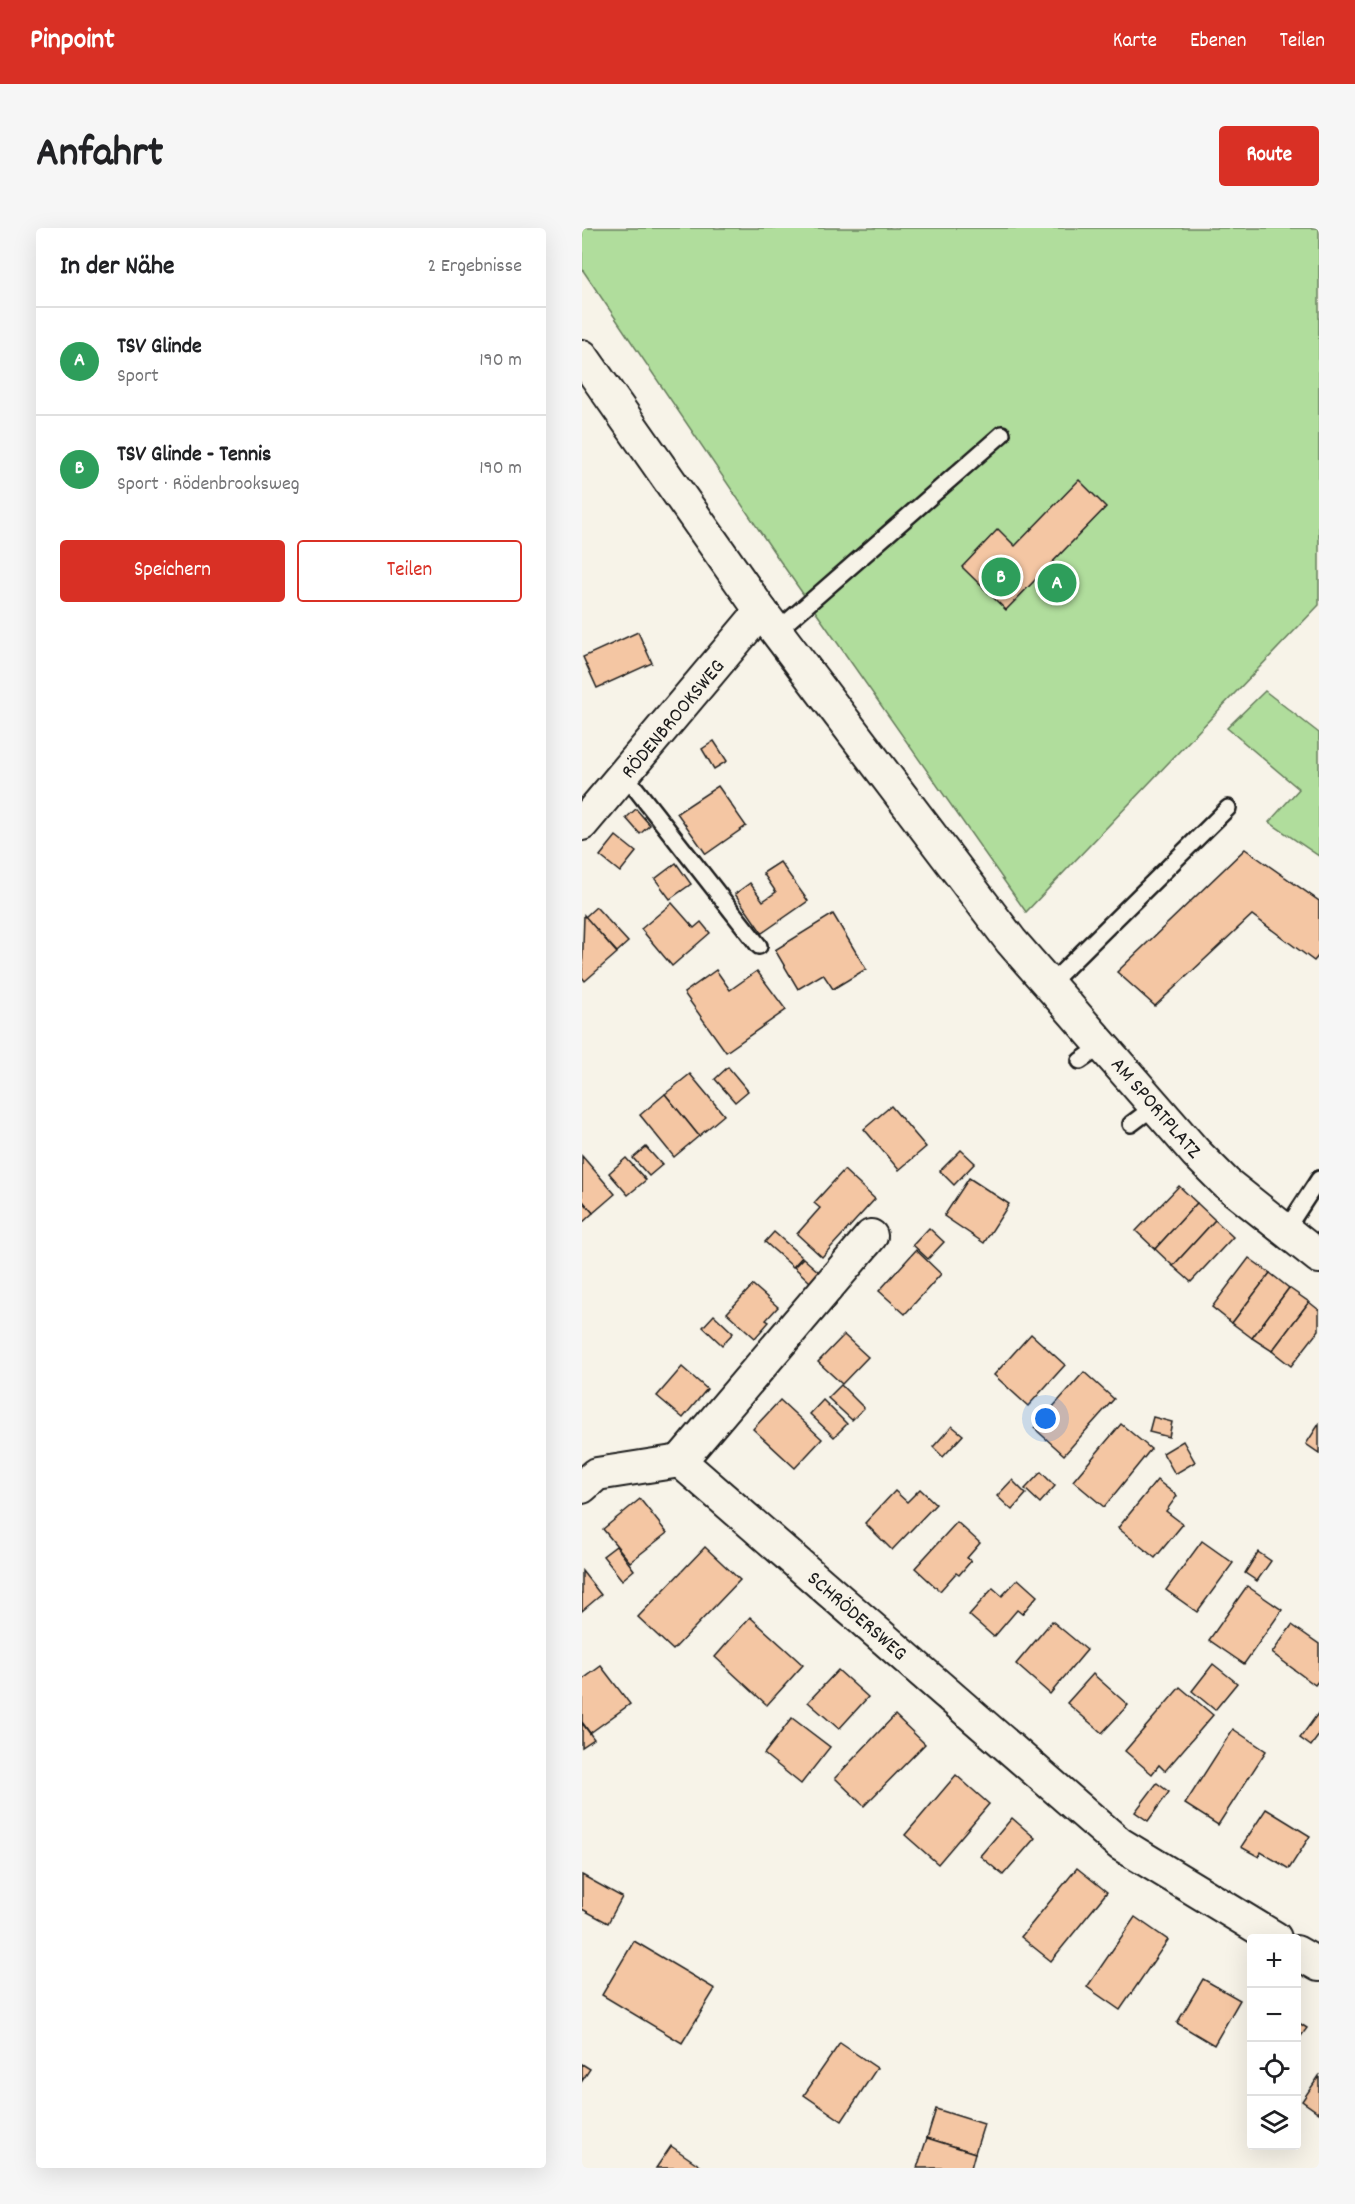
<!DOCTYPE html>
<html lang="de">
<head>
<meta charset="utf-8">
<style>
	:root { --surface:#fff; --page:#f6f6f6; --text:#202124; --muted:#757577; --line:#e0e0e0; --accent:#d93025 }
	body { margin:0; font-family:Dekko,sans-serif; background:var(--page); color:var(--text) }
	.controls { position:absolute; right:18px; bottom:18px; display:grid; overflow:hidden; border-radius:6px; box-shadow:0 6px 24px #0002 }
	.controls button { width:54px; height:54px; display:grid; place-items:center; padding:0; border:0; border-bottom:2px solid var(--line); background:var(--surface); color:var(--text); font:30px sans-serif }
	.you { position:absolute; left:464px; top:1191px; width:21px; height:21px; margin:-15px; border:4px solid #fff; border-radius:50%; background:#1a73e8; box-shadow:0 0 0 9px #1a73e833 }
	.badge { display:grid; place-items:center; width:39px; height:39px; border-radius:50%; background:var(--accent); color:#fff; font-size:20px; font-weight:700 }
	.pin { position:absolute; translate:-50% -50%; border:3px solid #fff; box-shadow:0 2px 6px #0006 }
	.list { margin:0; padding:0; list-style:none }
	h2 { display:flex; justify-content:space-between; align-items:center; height:78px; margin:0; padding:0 24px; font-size:26px }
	h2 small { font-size:20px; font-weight:400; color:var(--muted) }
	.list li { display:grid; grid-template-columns:39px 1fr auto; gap:18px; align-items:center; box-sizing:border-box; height:108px; padding:0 24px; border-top:2px solid var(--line) }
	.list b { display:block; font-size:22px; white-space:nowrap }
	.list p { margin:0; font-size:20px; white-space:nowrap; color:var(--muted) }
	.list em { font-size:20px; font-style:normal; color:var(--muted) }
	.actions { display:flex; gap:12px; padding:18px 24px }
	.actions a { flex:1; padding:14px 0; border:2px solid var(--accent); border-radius:6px; text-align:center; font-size:21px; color:var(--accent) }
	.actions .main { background:var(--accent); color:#fff }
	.icon { flex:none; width:33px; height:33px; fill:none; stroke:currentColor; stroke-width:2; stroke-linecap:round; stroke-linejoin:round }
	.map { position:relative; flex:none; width:737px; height:1940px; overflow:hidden; border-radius:6px }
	header { display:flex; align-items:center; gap:36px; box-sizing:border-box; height:84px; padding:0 30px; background:var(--accent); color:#fff }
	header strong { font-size:28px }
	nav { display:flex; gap:33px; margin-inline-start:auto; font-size:21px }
	.intro { display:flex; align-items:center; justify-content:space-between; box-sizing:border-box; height:144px; padding:0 36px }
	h1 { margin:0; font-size:42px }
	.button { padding:15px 27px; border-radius:6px; background:var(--accent); color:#fff; font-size:21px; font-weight:700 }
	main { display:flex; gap:36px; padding:0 36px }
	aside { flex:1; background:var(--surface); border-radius:6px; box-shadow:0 6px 24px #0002 }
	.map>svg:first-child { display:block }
	.green { fill:#b0dd9c; stroke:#667c5c; stroke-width:1.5 }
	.building { fill:#f4c6a3; stroke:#1c1c1c; stroke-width:1.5 }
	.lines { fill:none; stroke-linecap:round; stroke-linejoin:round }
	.service-casing { stroke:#1c1c1c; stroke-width:20 }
	.minor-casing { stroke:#1c1c1c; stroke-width:36 }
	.service { stroke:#f7f3e8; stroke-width:15 }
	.minor { stroke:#f7f3e8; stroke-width:32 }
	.labels { text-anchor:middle; stroke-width:6; stroke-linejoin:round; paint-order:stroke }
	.street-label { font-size:21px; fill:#1c1c1c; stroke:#f7f3e8 }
</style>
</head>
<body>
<header>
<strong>Pinpoint</strong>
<nav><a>Karte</a><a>Ebenen</a><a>Teilen</a></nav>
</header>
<div class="intro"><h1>Anfahrt</h1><a class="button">Route</a></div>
<main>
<aside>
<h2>In der Nähe<small>2 Ergebnisse</small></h2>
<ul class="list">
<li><span class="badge" style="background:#2e9e5b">A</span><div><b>TSV Glinde</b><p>Sport</p></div><em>190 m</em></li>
<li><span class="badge" style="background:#2e9e5b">B</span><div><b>TSV Glinde - Tennis</b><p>Sport · Rödenbrooksweg</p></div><em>190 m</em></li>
</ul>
<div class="actions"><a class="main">Speichern</a><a>Teilen</a></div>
</aside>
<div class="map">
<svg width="737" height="1940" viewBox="0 0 737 1940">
	<rect width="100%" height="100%" fill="#f7f3e8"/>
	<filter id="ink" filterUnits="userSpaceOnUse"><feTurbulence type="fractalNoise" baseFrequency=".0167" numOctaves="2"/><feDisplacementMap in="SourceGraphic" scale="12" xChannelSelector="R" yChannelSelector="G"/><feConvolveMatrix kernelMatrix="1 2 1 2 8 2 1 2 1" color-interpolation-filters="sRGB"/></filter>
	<g filter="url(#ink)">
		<!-- green -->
		<g class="green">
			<path d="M0,0H737V377L444,684L198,333L0,41Z"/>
			<path d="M683,463L737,505V628L687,594L717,561L645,500Z"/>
		</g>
		<!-- building -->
		<g class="building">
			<path d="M497,252L524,279L424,382L380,339L416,301L433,318Z"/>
			<path d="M56,404L70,435L15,460L1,429Z"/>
			<path d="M132,513L145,533L132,541L120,521Z"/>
			<path d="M136,558L164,598L124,626L95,585Z"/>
			<path d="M54,581L68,597L58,606L44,590Z"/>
			<path d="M34,608L54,624L38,644L18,628Z"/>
			<path d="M663,621L737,673V727L732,733L670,687L573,778L535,744Z"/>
			<path d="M198,634L226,673L180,705L153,666L168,655L181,673L194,664L181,645Z"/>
			<path d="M94,635L109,656L88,671L73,651Z"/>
			<path d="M90,675L112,700L119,694L128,705L90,738L59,701Z"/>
			<path d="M14,679L46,714L35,724L3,689Z"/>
			<path d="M251,686L284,741L251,761L241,746L216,761L193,722Z"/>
			<path d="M2,687L35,725L3,753L0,749Z"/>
			<path d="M134,742L148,762L175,743L204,782L144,824L102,765Z"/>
			<path d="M146,839L166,863L153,874L133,851Z"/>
			<path d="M108,846L142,887L117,908L83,866Z"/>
			<path d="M83,866L117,908L92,929L58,887Z"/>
			<path d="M309,878L344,919L317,942L282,901Z"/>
			<path d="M64,919L80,937L67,948L51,930Z"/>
			<path d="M379,922L393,935L372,957L358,943Z"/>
			<path d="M0,928L33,966L11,985L0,972Z"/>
			<path d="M44,930L64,952L46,967L27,945Z"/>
			<path d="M262,942L293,971L240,1029L215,1006L238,980L232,975Z"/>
			<path d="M387,950L427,976L402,1015L362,988Z"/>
			<path d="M597,958L615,975L573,1021L554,1003Z"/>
			<path d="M0,972L11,985L0,995Z"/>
			<path d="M615,975L633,992L591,1038L573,1021Z"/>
			<path d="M633,992L651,1009L609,1054L591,1038Z"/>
			<path d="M347,1000L362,1014L346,1031L331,1017Z"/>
			<path d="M192,1004L220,1029L211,1039L183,1014Z"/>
			<path d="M334,1022L359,1046L323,1086L297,1063Z"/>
			<path d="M221,1030L237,1044L228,1054L212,1039Z"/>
			<path d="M667,1030L688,1045L650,1095L630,1079Z"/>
			<path d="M688,1045L707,1060L670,1110L650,1095Z"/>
			<path d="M171,1057L196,1079L184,1092L187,1094L173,1110L145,1085Z"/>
			<path d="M707,1060L727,1074L690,1123L670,1110Z"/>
			<path d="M727,1074L737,1082V1102L709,1138L690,1123Z"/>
			<path d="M132,1087L151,1105L140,1117L121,1099Z"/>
			<path d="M449,1106L483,1137L446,1178L412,1147Z"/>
			<path d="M262,1107L286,1129L260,1156L236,1134Z"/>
			<path d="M100,1139L125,1161L101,1190L75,1168Z"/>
			<path d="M502,1144L532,1171L482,1227L452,1200Z"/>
			<path d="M259,1157L282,1180L270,1192L246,1170Z"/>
			<path d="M198,1172L240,1211L213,1240L171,1201Z"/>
			<path d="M241,1172L265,1196L252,1209L228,1186Z"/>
			<path d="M571,1189L590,1194L587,1209L567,1204Z"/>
			<path d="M539,1196L569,1221L522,1279L491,1253Z"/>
			<path d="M737,1196V1225L724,1216Z"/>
			<path d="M370,1198L381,1207L361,1229L351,1219Z"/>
			<path d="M601,1213L613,1234L593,1246L581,1225Z"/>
			<path d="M459,1244L473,1258L458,1275L443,1261Z"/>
			<path d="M430,1252L444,1266L430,1282L415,1268Z"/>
			<path d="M575,1252L595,1268L584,1283L601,1296L573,1330L536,1300Z"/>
			<path d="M338,1261L354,1276L310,1322L283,1295L313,1263L325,1274Z"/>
			<path d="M58,1271L85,1305L48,1334L21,1301Z"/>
			<path d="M375,1294L398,1315L385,1330L389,1333L377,1347L374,1345L358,1363L333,1340Z"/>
			<path d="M620,1313L651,1335L615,1384L584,1362Z"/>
			<path d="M34,1318L52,1342L40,1352L21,1328Z"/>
			<path d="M123,1319L158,1352L91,1422L56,1389Z"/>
			<path d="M676,1324L689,1333L675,1353L663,1345Z"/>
			<path d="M0,1343L19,1367L0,1383Z"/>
			<path d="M436,1351L455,1368L440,1386L435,1382L412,1409L387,1387L411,1360L420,1368Z"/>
			<path d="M665,1358L700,1382L662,1436L627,1412Z"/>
			<path d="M168,1389L221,1437L185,1477L133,1429Z"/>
			<path d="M470,1393L505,1422L468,1466L434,1436Z"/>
			<path d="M710,1397L737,1416V1452L733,1457L690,1425Z"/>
			<path d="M631,1436L655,1455L633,1482L610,1463Z"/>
			<path d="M19,1438L48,1476L8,1505L0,1494V1452Z"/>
			<path d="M256,1442L286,1469L257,1501L226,1474Z"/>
			<path d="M511,1446L546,1477L520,1505L485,1475Z"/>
			<path d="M598,1459L631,1487L583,1543L577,1537L570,1546L543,1523Z"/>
			<path d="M737,1484V1507L729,1518L718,1510Z"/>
			<path d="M313,1487L343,1516L282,1578L253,1550Z"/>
			<path d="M210,1490L248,1519L219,1556L182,1526Z"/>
			<path d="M0,1495L12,1511L0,1519Z"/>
			<path d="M651,1501L684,1523L636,1597L603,1576Z"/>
			<path d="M374,1547L407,1576L356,1636L323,1607Z"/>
			<path d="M575,1555L587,1564L566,1593L553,1584Z"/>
			<path d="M684,1581L728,1608L707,1641L679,1624L677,1629L659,1619Z"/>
			<path d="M430,1590L453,1610L421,1647L398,1628Z"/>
			<path d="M495,1640L525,1664L469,1733L439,1709Z"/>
			<path d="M0,1647L40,1669L26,1695L0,1681Z"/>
			<path d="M553,1689L586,1712L538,1782L505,1759Z"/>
			<path d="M52,1713L133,1761L100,1815L20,1767Z"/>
			<path d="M621,1751L658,1772L632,1817L595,1795Z"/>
			<path d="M714,1793L725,1800L714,1815Z"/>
			<path d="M258,1815L295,1840L260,1893L222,1867Z"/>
			<path d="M0,1836L8,1841L0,1853Z"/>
			<path d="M737,1848V1885L720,1873Z"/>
			<path d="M354,1881L402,1896L393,1925L345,1910Z"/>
			<path d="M345,1910L393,1925L389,1940H335Z"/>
			<path d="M89,1918L121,1940H74Z"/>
		</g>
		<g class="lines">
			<defs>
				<g id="service">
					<path d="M195,403L420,206"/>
					<path d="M43,547L177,718"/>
					<path d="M467,757L646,580"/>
					<path d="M498,833L520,818"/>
					<path d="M549,896L573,878"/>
					<path d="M703,1003L737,951"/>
				</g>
				<g id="minor">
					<path d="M0,128L179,383L429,713L614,925L644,955L737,1029"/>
					<path d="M0,596L179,383"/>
					<path d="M289,1008L98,1233L538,1616L693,1710"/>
					<path d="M0,1259L15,1246L98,1233"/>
					<path d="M714,1724L737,1737"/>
				</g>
			</defs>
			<!-- service casing -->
			<use href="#service" class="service-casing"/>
			<!-- minor casing -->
			<use href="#minor" class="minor-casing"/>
			<!-- service -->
			<use href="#service" class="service"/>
			<!-- minor -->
			<use href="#minor" class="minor"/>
		</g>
	</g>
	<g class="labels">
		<!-- street labels -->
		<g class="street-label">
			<text transform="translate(90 490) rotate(-50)" y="7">RÖDENBROOKSWEG</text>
			<text transform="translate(575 879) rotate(49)" y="7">AM SPORTPLATZ</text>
			<text transform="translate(276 1387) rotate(41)" y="7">SCHRÖDERSWEG</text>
		</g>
	</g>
</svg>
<div class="controls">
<button>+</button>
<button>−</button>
<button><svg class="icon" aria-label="locate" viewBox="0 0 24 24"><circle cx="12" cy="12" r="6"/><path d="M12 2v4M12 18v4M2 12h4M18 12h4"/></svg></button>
<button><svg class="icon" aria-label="layers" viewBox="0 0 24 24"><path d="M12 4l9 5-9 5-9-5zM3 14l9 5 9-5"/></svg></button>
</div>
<div class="you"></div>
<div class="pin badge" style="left:475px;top:355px;background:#2e9e5b">A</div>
<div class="pin badge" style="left:419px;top:349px;background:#2e9e5b">B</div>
</div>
</main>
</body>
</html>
